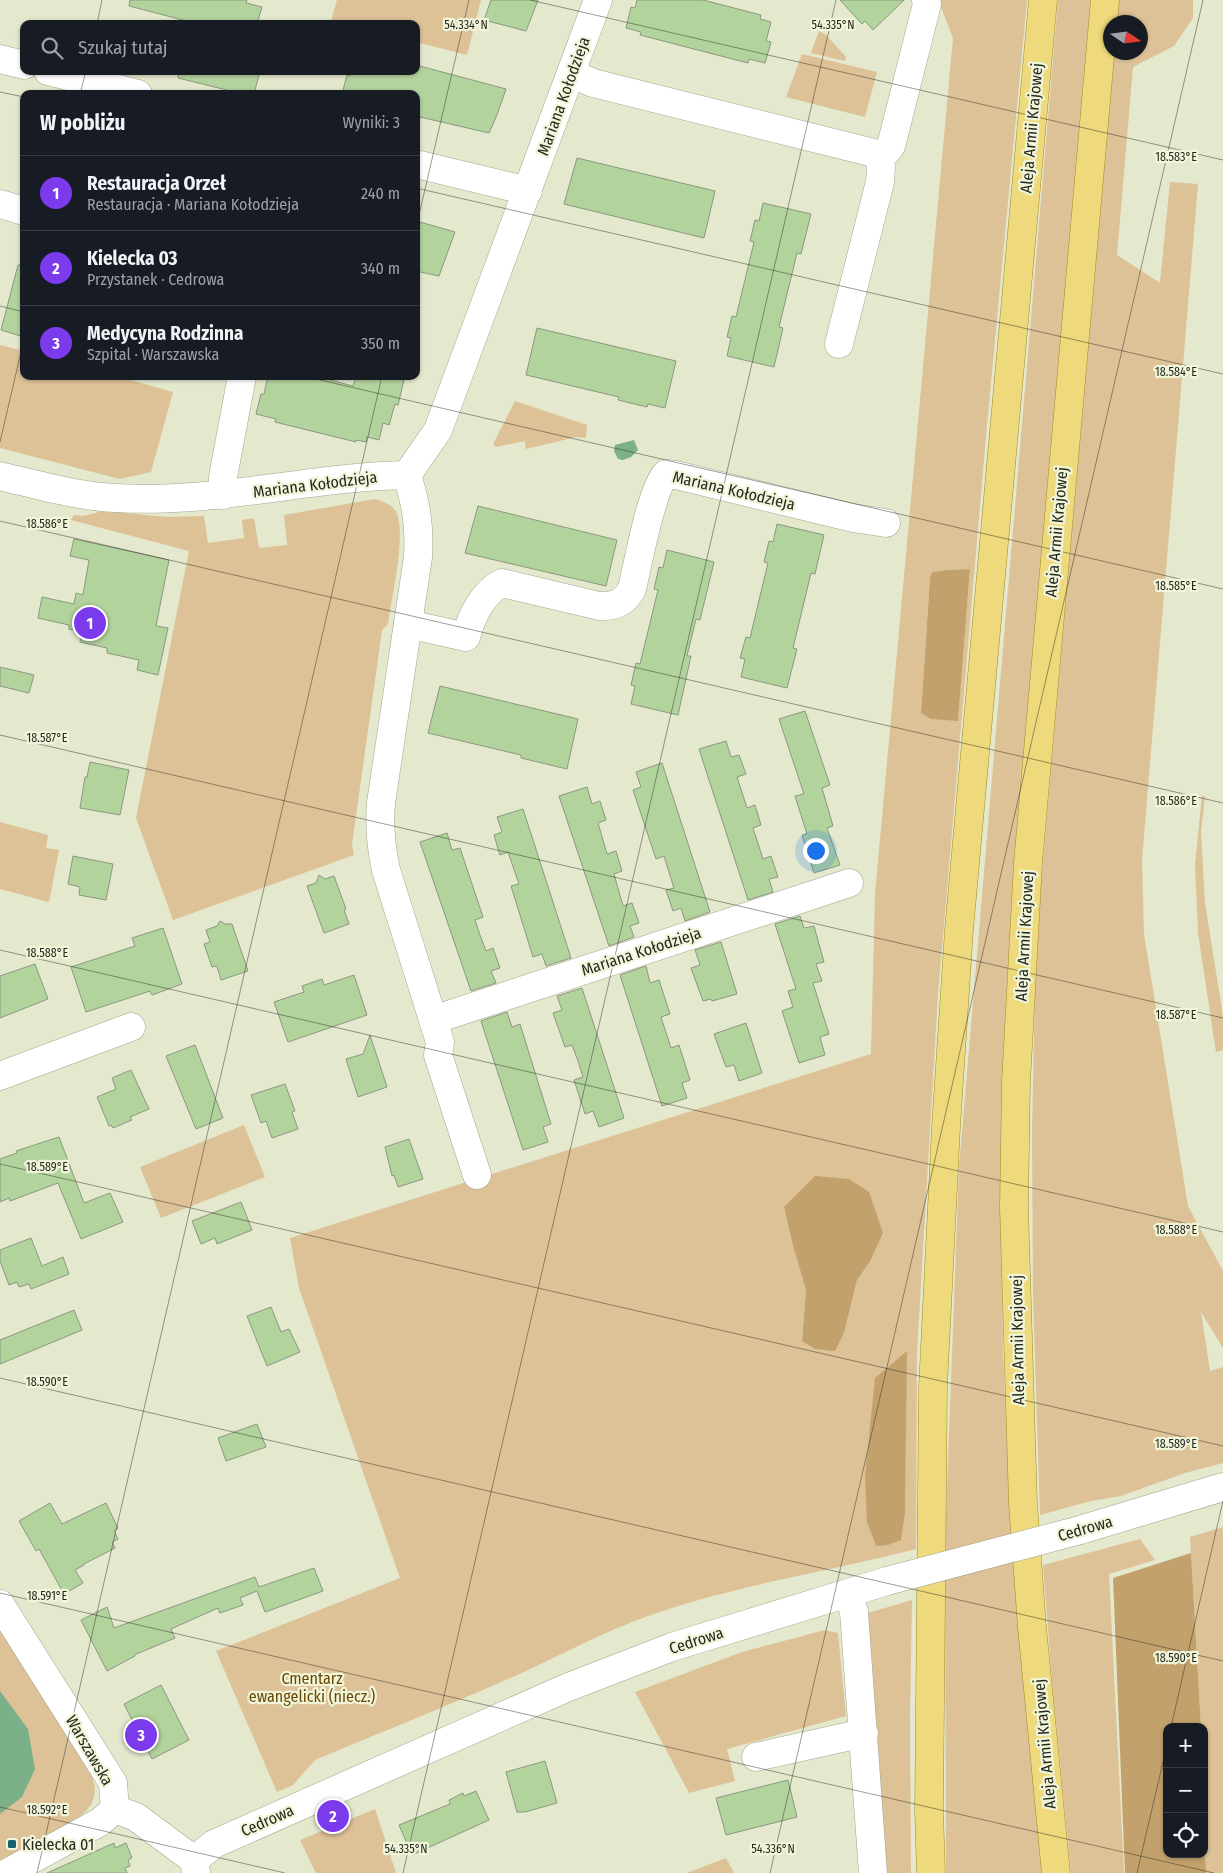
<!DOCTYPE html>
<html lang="pl">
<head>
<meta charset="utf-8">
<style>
	:root { --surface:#171b24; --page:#20242c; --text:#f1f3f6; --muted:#9ea1a6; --line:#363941; --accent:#7c3aed }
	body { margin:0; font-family:"Fira Sans Condensed",sans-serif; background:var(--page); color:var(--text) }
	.controls { position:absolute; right:15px; bottom:15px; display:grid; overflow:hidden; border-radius:10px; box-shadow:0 1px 4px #0004 }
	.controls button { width:45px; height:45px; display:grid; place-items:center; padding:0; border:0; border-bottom:1px solid var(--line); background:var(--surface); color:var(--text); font:25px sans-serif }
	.compass { position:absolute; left:1103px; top:15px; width:45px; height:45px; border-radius:50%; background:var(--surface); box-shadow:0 1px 4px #0004; rotate:103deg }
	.you { position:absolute; left:815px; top:850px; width:18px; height:18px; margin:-12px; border:4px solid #fff; border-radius:50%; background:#1a73e8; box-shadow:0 0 0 8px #1a73e833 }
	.badge { display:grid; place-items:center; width:32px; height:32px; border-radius:50%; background:var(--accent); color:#fff; font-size:16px; font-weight:700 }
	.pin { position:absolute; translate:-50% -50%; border:2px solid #fff; box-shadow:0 1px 5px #0006 }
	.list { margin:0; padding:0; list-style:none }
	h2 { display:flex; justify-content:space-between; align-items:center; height:65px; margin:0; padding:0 20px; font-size:21px }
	h2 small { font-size:16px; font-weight:400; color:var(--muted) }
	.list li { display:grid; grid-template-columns:32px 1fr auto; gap:15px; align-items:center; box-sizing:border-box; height:75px; padding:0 20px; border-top:1px solid var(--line) }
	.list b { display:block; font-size:19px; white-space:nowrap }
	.list p { margin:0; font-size:16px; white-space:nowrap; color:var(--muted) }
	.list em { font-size:16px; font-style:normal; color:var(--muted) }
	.icon { flex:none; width:28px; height:28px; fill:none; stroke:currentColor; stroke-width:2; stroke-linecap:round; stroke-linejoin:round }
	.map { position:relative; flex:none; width:1223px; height:1873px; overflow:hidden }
	.search { position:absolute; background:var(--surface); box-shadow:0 1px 4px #0004; left:20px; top:20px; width:400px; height:55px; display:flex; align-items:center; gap:12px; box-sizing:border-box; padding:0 18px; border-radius:10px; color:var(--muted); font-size:19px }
	.panel { position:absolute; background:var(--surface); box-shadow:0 1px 4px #0004; left:20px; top:90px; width:400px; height:290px; border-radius:10px }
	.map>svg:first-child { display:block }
	.green { fill:#ddc197; fill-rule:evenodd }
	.forest { fill:#c3a16c }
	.water { fill:#7cb088 }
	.building { fill:#b3d39d; stroke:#8b9882 }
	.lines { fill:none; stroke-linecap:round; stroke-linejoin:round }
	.minor-casing { stroke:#a2a68d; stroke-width:29 }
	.major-casing { stroke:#a08b22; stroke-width:29 }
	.minor { stroke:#fff; stroke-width:28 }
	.major { stroke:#eeda7c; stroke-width:28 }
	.minor-bridge-casing { stroke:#a2a68d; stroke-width:29; stroke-linecap:butt }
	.minor-bridge { stroke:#fff; stroke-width:28 }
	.ticks { fill:none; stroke:#26281e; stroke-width:1; stroke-opacity:0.45 }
	.poi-dot { fill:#16636c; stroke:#f1f5da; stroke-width:2 }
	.labels { text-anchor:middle; stroke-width:4.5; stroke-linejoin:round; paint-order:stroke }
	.street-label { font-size:16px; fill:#26281e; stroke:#f1f5da }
	.park-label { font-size:16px; fill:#6a4803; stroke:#f1f5da }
	.poi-label { font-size:16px; fill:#26281e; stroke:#f1f5da; text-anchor:start }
	.ticks-label { font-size:12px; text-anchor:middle; fill:#26281e; stroke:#f1f5da; stroke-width:4.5; stroke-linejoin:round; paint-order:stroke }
</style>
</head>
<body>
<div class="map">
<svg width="1223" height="1873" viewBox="0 0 1223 1873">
	<rect width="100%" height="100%" fill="#e4e8cd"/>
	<!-- green -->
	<g class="green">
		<path d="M337,0H481L467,55L416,42V24H342L331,21Z"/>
		<path d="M938,0H1027L986,436L938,994L917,1352L916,1549C827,1572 735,1585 648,1616C605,1631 565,1653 524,1672C455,1703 384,1731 315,1760L293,1785L277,1792L216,1651L400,1578L299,1288L290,1238L871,1054L875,894L953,38ZM970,569L958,720L921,713L930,578L932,572L947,570ZM784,1207L869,1263L857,1280L844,1333L802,1341L806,1290L793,1246ZM906,1351L905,1514L901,1540Z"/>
		<path d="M1058,0H1091L1018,826L1007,982L1001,1189L1003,1352L1011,1516L1042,1873H946L945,1540L959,1167Z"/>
		<path d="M1119,0H1193V18L1174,46L1133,67L1117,255L1160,283L1170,182L1198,184L1142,860L1144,934L1188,1206L1223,1271V1348L1201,1312L1210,1371L1223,1367V1463L1185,1473L1121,1496L1091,1501L1040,1515L1033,1296L1032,1131L1036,940L1114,53L1140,52V22H1117Z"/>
		<path d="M819,31L826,35L846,57L845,61L811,53Z"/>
		<path d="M802,54L877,72L865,117L786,97Z"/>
		<path d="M0,345L24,351V376H116L173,392L151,472L120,479L0,448Z"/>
		<path d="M515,401L587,425L586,438L576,437L526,449L525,441L496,447L493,444Z"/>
		<path d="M375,499C383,502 390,503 395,510C408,528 391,601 388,624L382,630L352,845L354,855L173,920L136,818L189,551L71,520L74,515L83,516L103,511L166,517L204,516L208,543L244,538L242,520L254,518L259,548L287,545L284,515Z"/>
		<path d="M1202,796H1205L1201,833L1205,903L1223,1016V1050L1216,1052L1198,933L1195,865Z"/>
		<path d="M0,822L48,835L46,848L59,850L49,902L0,889Z"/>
		<path d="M244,1125L265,1177L161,1218L140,1167Z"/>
		<path d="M1223,1527V1873H1206L1204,1727H1201L1190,1537Z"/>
		<path d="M1140,1539L1155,1560L1109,1574L1124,1873H1071L1052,1680L1043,1565Z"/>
		<path d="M912,1600L910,1717L911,1873H882L861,1615Z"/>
		<path d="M0,1628L90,1769C93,1780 97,1789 93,1800C85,1824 23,1848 0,1860Z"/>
		<path d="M825,1630L838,1633L846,1716L727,1749L735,1781L689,1793L635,1692L742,1652Z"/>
		<path d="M375,1809L396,1873H316L300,1840Z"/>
		<path d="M726,1858L734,1873H687Z"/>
	</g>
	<!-- forest -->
	<g class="forest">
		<path d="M970,569L958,721L931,719L921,713L930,578L932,572L947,570Z"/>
		<path d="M815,1176L849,1179L869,1192L883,1233L869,1263L857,1280L844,1333L835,1351L815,1349L802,1341L806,1290L793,1246L784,1207Z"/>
		<path d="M907,1351L905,1514L901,1540L888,1545L876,1546L867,1522L865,1476L875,1378Z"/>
		<path d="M1191,1553L1201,1727H1167V1854H1204V1817L1206,1873H1125L1113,1578Z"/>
	</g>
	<!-- water -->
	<g class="water">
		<path d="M634,440L638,450L631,457L623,460L618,459L614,451L615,445Z"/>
		<path d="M0,1691L28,1729L35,1769L22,1797L0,1814Z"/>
	</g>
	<!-- building -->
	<g class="building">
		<path d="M130,0H247L246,3L262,7L257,24H198L129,6Z"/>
		<path d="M491,0H538L526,31L484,20Z"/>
		<path d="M637,0H703L761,15L760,19L771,22L766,41L771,42L765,63L749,59L748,63L640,35L641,32L626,28L631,7L635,8Z"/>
		<path d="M840,0H904L873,30L865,21L862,24Z"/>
		<path d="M416,65L506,89L497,115L489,133L420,117V116L416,115V94H342L347,75L350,76L351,71H416Z"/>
		<path d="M178,71H260L254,94H243L178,78Z"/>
		<path d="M577,158L715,191L704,238L564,204Z"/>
		<path d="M763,203L811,214L801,254L797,253L779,327L783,328L774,367L727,356L731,338L727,337L732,316L736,317L754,242L750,241L755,220L759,221Z"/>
		<path d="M420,222L455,232L439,276L416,271V223L420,224Z"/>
		<path d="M18,265H24V337L1,330Z"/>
		<path d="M537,328L676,361L665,408L648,404L647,407L618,400L619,397L526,375Z"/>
		<path d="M268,376H315L353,386L356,376H405L398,405L395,404L389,425L383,423L379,440L367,437L366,442L356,440V442L275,422L276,419L256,414L261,394H264Z"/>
		<path d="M478,506L617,540L606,586L465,553Z"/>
		<path d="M777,524L824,535L815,574L811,573L793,648L797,649L787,688L741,677L745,659L740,658L746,637L750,638L768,563L764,562L769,541L773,542Z"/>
		<path d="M74,539L169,560L156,626L168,628L158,675L137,670L139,660L107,653V648L80,642L82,632L69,629V625L38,618L42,597L74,604L76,593L83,595L89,560L70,556Z"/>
		<path d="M667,550L714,562L700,620L696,619L687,656H691L678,715L631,704L635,686L631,685L636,663L640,664L658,590L654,589L659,567L663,568Z"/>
		<path d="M0,667L34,675L29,693L0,686Z"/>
		<path d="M440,686L578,719L567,769L521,758V755L428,733Z"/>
		<path d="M805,711L830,785L822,788L833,826L827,828L840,865L814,873L802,835L807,834L795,796L804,794L779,719Z"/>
		<path d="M726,741L731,757L739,755L746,774L737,777L747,808L755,805L761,825L753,828L763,859L771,856L778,877L769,879L773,892L748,900L699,749Z"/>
		<path d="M90,762L129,770L120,815L80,808L85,777H87Z"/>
		<path d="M662,763L710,912L685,921L681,908L673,911L666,890L674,888L664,856L656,859L633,790L641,787L636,772Z"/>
		<path d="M587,787L592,804L600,801L606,820L598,823L607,854L616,851L622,871L614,874L623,906L632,903L639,923L630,926L634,937L609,946L559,796Z"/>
		<path d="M523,809L571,958L546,966L542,954L533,957L511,886L519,884L508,852L500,855L494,835L502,832L497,817Z"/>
		<path d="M447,833L452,850L460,848L483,917L475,920L480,935L486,951L493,948L500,968L491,971L496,983L471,991L420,842Z"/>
		<path d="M73,856L113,864L106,900L79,895L80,887L68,884Z"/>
		<path d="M319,875L325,879L334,876L346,909L344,910L349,924L324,933L307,886L316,883Z"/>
		<path d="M800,916L804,928L814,926L824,962L816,964L822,981L813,983L829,1034L820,1037L825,1055L799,1063L782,1011L793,1007L788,991L796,989L775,924Z"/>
		<path d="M220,921L225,924H232L248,971L221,980L217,966L212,967L204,944L210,942L206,930L217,926Z"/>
		<path d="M163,928L182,984L152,995L150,991L86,1012L71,967L135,946L132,938Z"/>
		<path d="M721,942L737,994L712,1001L711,999L703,1001L691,968L700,965L695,950Z"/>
		<path d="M35,964L48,999L0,1018V976Z"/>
		<path d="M646,966L650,983L659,980L670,1014L661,1017L671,1048L679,1045L690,1080L682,1083L687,1098L662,1106L620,975Z"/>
		<path d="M354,975L367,1015L288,1042L274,1002L304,992L302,986L322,979L324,985Z"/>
		<path d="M582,988L624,1118L599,1127L593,1111L585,1114L574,1080L583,1077L578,1061L572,1045L565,1047L553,1013L562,1010L557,996Z"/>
		<path d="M507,1012L512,1027L520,1024L551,1124L543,1127L548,1142L523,1150L481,1021Z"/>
		<path d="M746,1023L762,1073L739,1081L734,1065L726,1067L714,1034Z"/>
		<path d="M370,1035L387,1087L358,1097L346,1059L363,1054Z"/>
		<path d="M195,1045L223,1118L196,1129L166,1056Z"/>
		<path d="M131,1070L149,1109L130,1117L132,1120L113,1128L111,1125L109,1126L97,1097L116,1089L112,1078Z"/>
		<path d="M285,1084L295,1111L292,1112L298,1129L272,1138L266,1121L261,1123L251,1095Z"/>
		<path d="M59,1137L84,1203L110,1193L123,1222L81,1239L58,1183L10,1201L9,1198L0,1202V1159L17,1153L16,1151Z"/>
		<path d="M409,1139L423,1179L398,1187L394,1175L392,1176L385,1147Z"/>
		<path d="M241,1202L252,1230L217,1244L215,1238L201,1244L192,1221Z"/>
		<path d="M31,1238L42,1266L63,1257L69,1274L31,1289L29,1284L19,1287L17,1282L9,1285L0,1261V1250Z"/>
		<path d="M271,1307L281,1332L289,1329L300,1352L267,1366L247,1316Z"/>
		<path d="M74,1310L82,1330L0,1364V1340Z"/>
		<path d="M257,1424L266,1447L226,1461L218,1438Z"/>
		<path d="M50,1503L62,1524L106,1503L118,1528L114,1531L118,1539L112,1542L115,1548L84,1564V1565L75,1570L83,1583L64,1594L39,1549L36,1551L19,1521Z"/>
		<path d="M314,1568L323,1591L265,1612L257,1591L240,1598L243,1605L220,1613L218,1608L171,1629L175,1638L134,1655L135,1656L107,1671L81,1620L107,1607L114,1628L255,1577L259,1587Z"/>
		<path d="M161,1685L189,1740L152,1759L124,1704Z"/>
		<path d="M545,1761L557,1803L525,1812H517L506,1772Z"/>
		<path d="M788,1780L797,1817L726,1835L716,1798Z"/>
		<path d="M476,1791L489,1820L412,1855L399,1825L450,1804L449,1800L463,1793L464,1796Z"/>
		<path d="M114,1843L115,1848L126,1843L132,1858L128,1860L130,1866L125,1868L127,1873H47Z"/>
	</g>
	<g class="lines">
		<defs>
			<g id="minor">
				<path d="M0,59L24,65"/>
				<path d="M48,71L138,94"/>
				<path d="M571,73L593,83L878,154L886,152L891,146L927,4L926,0"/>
				<path d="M416,164L528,191"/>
				<path d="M0,204L24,211"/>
				<path d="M839,344L880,182L881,167L878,154"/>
				<path d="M407,475C416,504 420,527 418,557L381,803C379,826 381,847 386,870L440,1042L438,1055L477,1175"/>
				<path d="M407,475L438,430L598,0"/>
				<path d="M0,476C38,485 76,496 115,498C213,504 310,477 407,475"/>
				<path d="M223,495V477L242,376"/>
				<path d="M408,624L466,637C471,617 483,592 502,583L599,606C614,607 625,602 632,589C638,564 651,490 666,474L676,475L853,518L886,523"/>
				<path d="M433,1020L849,883"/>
				<path d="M0,1076L131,1027"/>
				<path d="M1080,1530L1223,1487"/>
				<path d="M848,1593L854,1612L873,1873"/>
				<path d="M0,1604L113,1783L115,1809"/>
				<path d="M756,1757L864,1733"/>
				<path d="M115,1809L136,1817L194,1860L196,1873"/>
				<path d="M194,1860L214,1844L566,1688L672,1647L887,1581"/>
				<path d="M7,1873L100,1822L115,1809"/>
			</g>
			<g id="major">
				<path d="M931,1873L929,1811L933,1387L946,1127L959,930L1043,0"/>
				<path d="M1056,1873L1032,1627L1023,1503L1014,1207L1016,1083L1028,863L1105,0"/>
			</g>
		</defs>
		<!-- minor casing -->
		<use href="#minor" class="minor-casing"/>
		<!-- major casing -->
		<use href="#major" class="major-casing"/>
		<!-- minor -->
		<use href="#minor" class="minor"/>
		<!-- major -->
		<use href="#major" class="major"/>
		<defs>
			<path id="minor-bridge" d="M887,1581L1080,1530"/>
		</defs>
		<!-- minor-bridge casing -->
		<use href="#minor-bridge" class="minor-bridge-casing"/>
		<!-- minor-bridge -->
		<use href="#minor-bridge" class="minor-bridge"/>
	</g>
	<!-- ticks -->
	<path class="ticks" d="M530,0L1223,160M97,24L102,0M0,92L24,97M80,94L86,71M416,188L1223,374M416,228L469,0M0,306L24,312M303,376L1223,589M0,442L24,339M0,521L1223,803M0,735L1223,1018M0,950L1223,1232M0,1164L1223,1446M0,1378L1223,1661M0,1593L1214,1873M1171,1727L1223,1501M0,1807L285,1873M37,1873L382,376M403,1873L836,0M770,1873L1203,0M1137,1873L1167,1745"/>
	<!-- markers -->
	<rect class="poi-dot" x="7" y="1839" width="10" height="10" rx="2.5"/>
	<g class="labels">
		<!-- street labels -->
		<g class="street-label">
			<text transform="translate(563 96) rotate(-70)" y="6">Mariana Kołodzieja</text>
			<text transform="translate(1031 128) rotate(-85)" y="6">Aleja Armii Krajowej</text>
			<text transform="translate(315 484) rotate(-7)" y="6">Mariana Kołodzieja</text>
			<text transform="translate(734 490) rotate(13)" y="6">Mariana Kołodzieja</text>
			<text transform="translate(1056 532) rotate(-85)" y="6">Aleja Armii Krajowej</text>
			<text transform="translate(1024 936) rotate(-87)" y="6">Aleja Armii Krajowej</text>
			<text transform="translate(641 951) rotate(-18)" y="6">Mariana Kołodzieja</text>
			<text transform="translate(1017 1340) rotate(-91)" y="6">Aleja Armii Krajowej</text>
			<text transform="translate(1085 1528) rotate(-16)" y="6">Cedrowa</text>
			<text transform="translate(696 1640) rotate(-18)" y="6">Cedrowa</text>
			<text transform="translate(1044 1744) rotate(-95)" y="6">Aleja Armii Krajowej</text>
			<text transform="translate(90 1750) rotate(60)" y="6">Warszawska</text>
			<text transform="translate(267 1820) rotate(-24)" y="6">Cedrowa</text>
		</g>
		<!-- park labels -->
		<g class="park-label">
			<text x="312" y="1684">Cmentarz<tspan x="312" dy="18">ewangelicki (niecz.)</tspan></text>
		</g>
		<!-- poi labels -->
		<g class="poi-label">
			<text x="22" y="1850">Kielecka 01</text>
		</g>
	</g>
	<g class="ticks-label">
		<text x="466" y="29">54.334°N</text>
		<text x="833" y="29">54.335°N</text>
		<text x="1176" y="161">18.583°E</text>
		<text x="1176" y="376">18.584°E</text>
		<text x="47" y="528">18.586°E</text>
		<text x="1176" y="590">18.585°E</text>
		<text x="47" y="742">18.587°E</text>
		<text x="1176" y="805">18.586°E</text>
		<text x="47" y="957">18.588°E</text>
		<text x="1176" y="1019">18.587°E</text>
		<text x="47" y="1171">18.589°E</text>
		<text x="1176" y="1234">18.588°E</text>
		<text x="47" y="1386">18.590°E</text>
		<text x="1176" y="1448">18.589°E</text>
		<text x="47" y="1600">18.591°E</text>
		<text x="1176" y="1662">18.590°E</text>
		<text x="47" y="1814">18.592°E</text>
		<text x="406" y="1853">54.335°N</text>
		<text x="773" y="1853">54.336°N</text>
	</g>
</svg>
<div class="controls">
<button>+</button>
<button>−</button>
<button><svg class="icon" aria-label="locate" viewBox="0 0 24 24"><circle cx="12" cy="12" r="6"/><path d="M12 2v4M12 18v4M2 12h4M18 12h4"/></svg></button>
</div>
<svg class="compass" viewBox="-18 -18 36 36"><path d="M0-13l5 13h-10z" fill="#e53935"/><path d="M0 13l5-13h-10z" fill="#9ea1a6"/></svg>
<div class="you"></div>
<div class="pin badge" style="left:90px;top:623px">1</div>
<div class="pin badge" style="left:333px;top:1816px">2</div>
<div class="pin badge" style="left:141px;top:1735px">3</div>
<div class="search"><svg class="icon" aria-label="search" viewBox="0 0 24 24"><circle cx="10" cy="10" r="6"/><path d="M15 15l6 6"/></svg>Szukaj tutaj</div>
<section class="panel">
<h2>W pobliżu<small>Wyniki: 3</small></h2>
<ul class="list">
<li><span class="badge">1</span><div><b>Restauracja Orzeł</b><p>Restauracja · Mariana Kołodzieja</p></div><em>240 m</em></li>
<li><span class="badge">2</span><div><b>Kielecka 03</b><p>Przystanek · Cedrowa</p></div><em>340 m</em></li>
<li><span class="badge">3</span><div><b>Medycyna Rodzinna</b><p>Szpital · Warszawska</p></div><em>350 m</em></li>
</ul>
</section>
</div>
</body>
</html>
